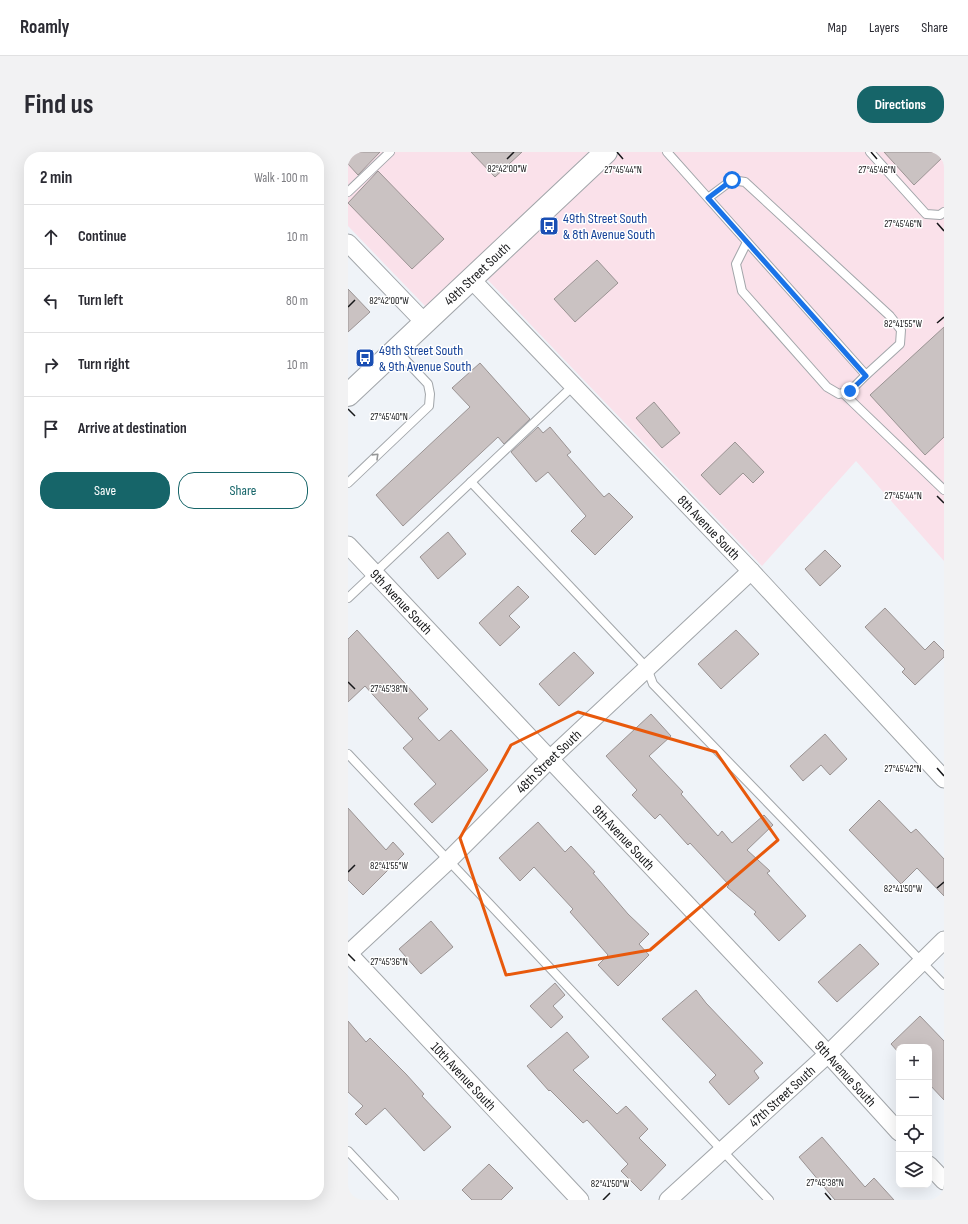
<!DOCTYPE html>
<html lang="en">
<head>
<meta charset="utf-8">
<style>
	:root { --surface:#fff; --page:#f2f2f3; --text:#2b2b33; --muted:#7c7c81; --line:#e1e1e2; --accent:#166569 }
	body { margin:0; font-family:"Sofia Sans Condensed",sans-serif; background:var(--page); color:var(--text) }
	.controls { position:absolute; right:12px; bottom:12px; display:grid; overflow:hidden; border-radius:8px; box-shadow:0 4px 16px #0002 }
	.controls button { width:36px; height:36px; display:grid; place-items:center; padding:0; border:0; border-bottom:1px solid var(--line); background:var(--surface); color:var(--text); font:20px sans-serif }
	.stop { position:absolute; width:12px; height:12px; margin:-9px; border:3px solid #1a73e8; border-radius:50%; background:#fff }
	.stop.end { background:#1a73e8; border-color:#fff; box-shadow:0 1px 4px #0008 }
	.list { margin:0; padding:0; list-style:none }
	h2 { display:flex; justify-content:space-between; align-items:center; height:52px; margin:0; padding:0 16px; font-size:17px }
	h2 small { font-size:13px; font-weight:400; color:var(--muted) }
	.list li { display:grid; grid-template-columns:26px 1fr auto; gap:12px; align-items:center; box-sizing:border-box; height:64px; padding:0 16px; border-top:1px solid var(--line) }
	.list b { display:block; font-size:15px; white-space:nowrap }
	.list em { font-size:13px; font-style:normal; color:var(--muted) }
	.actions { display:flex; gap:8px; padding:12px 16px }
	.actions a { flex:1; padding:9px 0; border:1px solid var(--accent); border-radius:16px; text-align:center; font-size:14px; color:var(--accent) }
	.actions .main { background:var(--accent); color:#fff }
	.icon { flex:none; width:22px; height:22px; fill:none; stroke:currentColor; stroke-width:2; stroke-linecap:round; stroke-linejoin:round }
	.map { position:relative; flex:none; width:596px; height:1048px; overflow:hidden; border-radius:16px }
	header { display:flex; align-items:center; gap:24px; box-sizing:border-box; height:56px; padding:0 20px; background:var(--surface); border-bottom:1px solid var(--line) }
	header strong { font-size:19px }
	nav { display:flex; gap:22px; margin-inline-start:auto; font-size:14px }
	.intro { display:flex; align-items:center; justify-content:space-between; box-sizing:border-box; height:96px; padding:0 24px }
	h1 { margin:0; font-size:28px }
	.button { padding:10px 18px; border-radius:16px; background:var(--accent); color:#fff; font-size:14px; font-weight:700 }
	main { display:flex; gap:24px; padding:0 24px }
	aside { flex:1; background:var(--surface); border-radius:16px; box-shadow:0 4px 16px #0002 }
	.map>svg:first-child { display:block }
	.industrial { fill:#fae1ea }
	.building { fill:#cac2c2; stroke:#9a9393 }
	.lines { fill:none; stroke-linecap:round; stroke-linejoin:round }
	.service-casing { stroke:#a2a6aa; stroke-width:10 }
	.minor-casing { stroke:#a2a6aa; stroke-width:19 }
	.secondary-casing { stroke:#a2a6aa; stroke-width:24 }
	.service { stroke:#fff; stroke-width:8 }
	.minor { stroke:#fff; stroke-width:17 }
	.secondary { stroke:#fff; stroke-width:22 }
	.oneway { stroke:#969798 }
	.route { stroke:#1a73e8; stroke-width:5 }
	.marked { fill:none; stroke:#e8590c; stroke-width:3; stroke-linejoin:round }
	.ticks { fill:none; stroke:#161719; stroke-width:1.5 }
	.labels { text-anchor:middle; stroke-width:3; stroke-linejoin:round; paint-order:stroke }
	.transit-label { font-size:14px; fill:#164399; stroke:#fff; text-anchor:start }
	.street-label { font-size:14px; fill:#161719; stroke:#fff }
	.ticks-label { font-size:10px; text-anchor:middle; fill:#161719; stroke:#fff; stroke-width:3; stroke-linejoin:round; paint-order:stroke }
</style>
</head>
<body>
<header>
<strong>Roamly</strong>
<nav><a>Map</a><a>Layers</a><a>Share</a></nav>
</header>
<div class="intro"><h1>Find us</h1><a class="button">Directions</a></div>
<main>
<aside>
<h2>2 min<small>Walk · 100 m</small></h2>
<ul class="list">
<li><svg class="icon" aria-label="ahead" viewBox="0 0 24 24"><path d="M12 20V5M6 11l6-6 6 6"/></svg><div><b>Continue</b></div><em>10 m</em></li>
<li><svg class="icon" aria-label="left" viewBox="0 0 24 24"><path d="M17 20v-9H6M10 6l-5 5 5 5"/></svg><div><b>Turn left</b></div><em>80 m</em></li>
<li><svg class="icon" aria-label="right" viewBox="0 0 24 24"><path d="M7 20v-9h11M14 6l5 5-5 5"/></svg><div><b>Turn right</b></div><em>10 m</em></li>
<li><svg class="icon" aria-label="arrive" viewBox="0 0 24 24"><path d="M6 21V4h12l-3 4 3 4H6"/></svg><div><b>Arrive at destination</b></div></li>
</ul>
<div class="actions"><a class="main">Save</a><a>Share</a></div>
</aside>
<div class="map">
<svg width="596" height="1048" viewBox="0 0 596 1048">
	<rect width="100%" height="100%" fill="#eff3f8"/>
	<!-- industrial -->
	<g class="industrial">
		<path d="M0,0H243L78,155L0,74Z"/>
		<path d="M273,0H596V409L508,309L414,414L139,127Z"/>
	</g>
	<!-- building -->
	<g class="building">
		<path d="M0,0H32L10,23L0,12Z"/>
		<path d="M123,0H174L147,25Z"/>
		<path d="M536,0H596V4L566,33Z"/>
		<path d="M30,19L96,87L64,117L0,51Z"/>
		<path d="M249,108L270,131L227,170L206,147Z"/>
		<path d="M0,137L22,160L0,180Z"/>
		<path d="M596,175V285L577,303L522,243Z"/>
		<path d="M132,211L182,267L156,292L150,285L55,374L28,343L122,255L104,236Z"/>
		<path d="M306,250L332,281L314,296L288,266Z"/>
		<path d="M190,275L195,281L202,275L223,300L219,303L256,345L261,341L285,365L247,403L223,379L238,364L200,320L188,330L163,300Z"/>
		<path d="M387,290L416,320L405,331L395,321L372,343L353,323Z"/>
		<path d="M100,380L118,402L90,427L72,405Z"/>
		<path d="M477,398L493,414L472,434L457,417Z"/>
		<path d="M170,434L181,445L161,464L172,475L152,494L131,471Z"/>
		<path d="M537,456L577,498L586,489L596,499V505L567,533L554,520L557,517L517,475Z"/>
		<path d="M9,478L80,557L70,566L91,589L103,578L140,618L84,671L66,652L88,632L55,596L65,587L17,534L0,550V487Z"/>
		<path d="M388,478L411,502L373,537L350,512Z"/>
		<path d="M226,500L246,521L211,554L191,532Z"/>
		<path d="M303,562L323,584L301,604L335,640L333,642L370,684L374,679L384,691L416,663L425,673L399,698L422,719L419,721L458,764L431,789L406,762L408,760L379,735L381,733L342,691L340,693L312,662L307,667L284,643L289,638L258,604Z"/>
		<path d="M477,582L499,607L482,623L473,613L455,629L442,614Z"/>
		<path d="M531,648L563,681L568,677L596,707V744L569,716L553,732L501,678Z"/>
		<path d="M0,656L38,698L45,690L56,702L15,743L0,728Z"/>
		<path d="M190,670L217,700L223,694L247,720L245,721L280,762L301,782L291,792L301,803L270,834L250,813L260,803L222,760L225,757L186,715L172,729L151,706Z"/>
		<path d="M83,769L105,795L73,822L51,797Z"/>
		<path d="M512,792L531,812L489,850L470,830Z"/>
		<path d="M207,831L217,843L205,854L215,865L203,876L182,854Z"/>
		<path d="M348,838L358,851L415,911L406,919L411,926L381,953L361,930L368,923L314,867Z"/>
		<path d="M572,864L596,889V948L581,932V895H551V901L543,892Z"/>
		<path d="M0,869L18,890L22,886L58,922L76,942L74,944L103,975L76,999L37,956L18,973L7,962L15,954L0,940Z"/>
		<path d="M219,880L241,905L225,918L269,962L278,954L300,977L291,986L318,1013L293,1039L273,1019L280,1012L239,968L235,971L202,938L201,939L179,914Z"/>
		<path d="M474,985L517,1035L526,1026L546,1048H487L451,1005Z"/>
		<path d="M141,1012L165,1036L153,1048H124L114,1038Z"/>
	</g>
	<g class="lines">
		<defs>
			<g id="service">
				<path d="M319,0L360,46L518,223L552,192L553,178L542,164L397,30L384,28L360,46"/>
				<path d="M522,0L578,62L592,63L596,60"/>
				<path d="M0,40L42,0"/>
				<path d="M399,90L388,112L394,139L479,235L491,242L502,239L518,223"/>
				<path d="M495,241L596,338"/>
				<path d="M123,330L299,516L305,532L596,833"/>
				<path d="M0,331L81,254L82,242L80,232L49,199"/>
				<path d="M0,446L225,234"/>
				<path d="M0,602L421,1048"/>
				<path d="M0,999L46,1048"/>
			</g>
			<g id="minor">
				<path d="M0,91L77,171"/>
				<path id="s1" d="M123,127L403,419L596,627"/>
				<path id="s2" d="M0,393L480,902L551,980"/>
				<path id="s3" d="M0,801L232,1048"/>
				<path id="s4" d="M0,802L101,708L202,607L403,419"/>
				<path d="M581,1013L596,1029"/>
				<path id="s5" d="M320,1048L480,902L596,788"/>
			</g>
			<g id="secondary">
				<path id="s6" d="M0,243L258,0"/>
			</g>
		</defs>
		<!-- service casing -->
		<use href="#service" class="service-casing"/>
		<!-- minor casing -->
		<use href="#minor" class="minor-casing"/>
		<!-- secondary casing -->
		<use href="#secondary" class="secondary-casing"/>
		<!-- service -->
		<use href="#service" class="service"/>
		<!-- minor -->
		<use href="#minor" class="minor"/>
		<!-- secondary -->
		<use href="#secondary" class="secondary"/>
	</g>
	<!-- one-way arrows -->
	<defs><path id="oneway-chevron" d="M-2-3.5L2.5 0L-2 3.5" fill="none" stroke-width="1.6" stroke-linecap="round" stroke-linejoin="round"/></defs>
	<use class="oneway" href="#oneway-chevron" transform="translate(28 304) rotate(-44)"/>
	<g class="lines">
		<!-- route -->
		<path class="route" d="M384,28L360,46L518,224L502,239"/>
	</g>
	<!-- marked area -->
	<path class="marked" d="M230,560L368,600L430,688L302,798L158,823L112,686L163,593Z"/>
	<!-- ticks -->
	<path class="ticks" d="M269,0L275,7M523,0L529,7M159,7L166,0M589,71L596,79M0,155L7,148M589,171L596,165M0,257L7,264M589,344L596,351M0,530L7,537M589,616L596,624M0,720L7,713M589,736L596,730M0,802L7,809M477,1041L483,1048M255,1048L262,1041"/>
	<!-- icons -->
	<defs>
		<symbol id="bus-square" viewBox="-11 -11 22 22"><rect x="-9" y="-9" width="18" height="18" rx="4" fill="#1a4fb4" stroke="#fff"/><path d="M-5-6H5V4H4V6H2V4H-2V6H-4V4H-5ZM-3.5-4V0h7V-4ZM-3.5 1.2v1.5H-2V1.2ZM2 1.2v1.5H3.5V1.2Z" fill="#fff"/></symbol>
	</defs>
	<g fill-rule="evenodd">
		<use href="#bus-square" x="190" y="63" width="22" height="22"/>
		<use href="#bus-square" x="6" y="195" width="22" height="22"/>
	</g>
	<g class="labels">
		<!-- transit labels -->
		<g class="transit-label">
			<text x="215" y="71">49th Street South<tspan x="215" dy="16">&amp; 8th Avenue South</tspan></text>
			<text x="31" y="203">49th Street South<tspan x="31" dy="16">&amp; 9th Avenue South</tspan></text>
		</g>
		<!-- street labels -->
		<g class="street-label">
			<text dy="5" stroke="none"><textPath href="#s6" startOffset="177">49th Street South</textPath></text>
			<text dy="5" stroke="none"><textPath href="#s1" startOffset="344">8th Avenue South</textPath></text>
			<text dy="5" stroke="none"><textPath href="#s2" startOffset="78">9th Avenue South</textPath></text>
			<text dy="5" stroke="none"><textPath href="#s4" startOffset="278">48th Street South</textPath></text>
			<text dy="5" stroke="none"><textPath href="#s2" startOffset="402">9th Avenue South</textPath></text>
			<text dy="5" stroke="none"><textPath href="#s2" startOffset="726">9th Avenue South</textPath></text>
			<text dy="5" stroke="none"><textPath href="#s3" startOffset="169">10th Avenue South</textPath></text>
			<text dy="5" stroke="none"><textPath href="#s5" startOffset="154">47th Street South</textPath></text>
		</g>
	</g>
	<g class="ticks-label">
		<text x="159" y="20">82°42'00"W</text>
		<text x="275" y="21">27°45'44"N</text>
		<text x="529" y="21">27°45'46"N</text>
		<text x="555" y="75">27°45'46"N</text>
		<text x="41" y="152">82°42'00"W</text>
		<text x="555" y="175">82°41'55"W</text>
		<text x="41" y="268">27°45'40"N</text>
		<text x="555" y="347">27°45'44"N</text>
		<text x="41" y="540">27°45'38"N</text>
		<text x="555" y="620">27°45'42"N</text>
		<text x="41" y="717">82°41'55"W</text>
		<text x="555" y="740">82°41'50"W</text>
		<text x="41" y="813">27°45'36"N</text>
		<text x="477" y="1034">27°45'38"N</text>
		<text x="262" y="1035">82°41'50"W</text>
	</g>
</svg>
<div class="controls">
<button>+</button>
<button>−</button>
<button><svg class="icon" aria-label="locate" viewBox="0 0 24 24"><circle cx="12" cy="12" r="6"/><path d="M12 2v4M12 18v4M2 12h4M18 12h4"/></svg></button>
<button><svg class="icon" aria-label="layers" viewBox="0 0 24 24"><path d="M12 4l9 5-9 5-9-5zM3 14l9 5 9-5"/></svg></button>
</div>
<div class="stop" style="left:384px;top:28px"></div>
<div class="stop end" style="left:502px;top:239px"></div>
</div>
</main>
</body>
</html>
